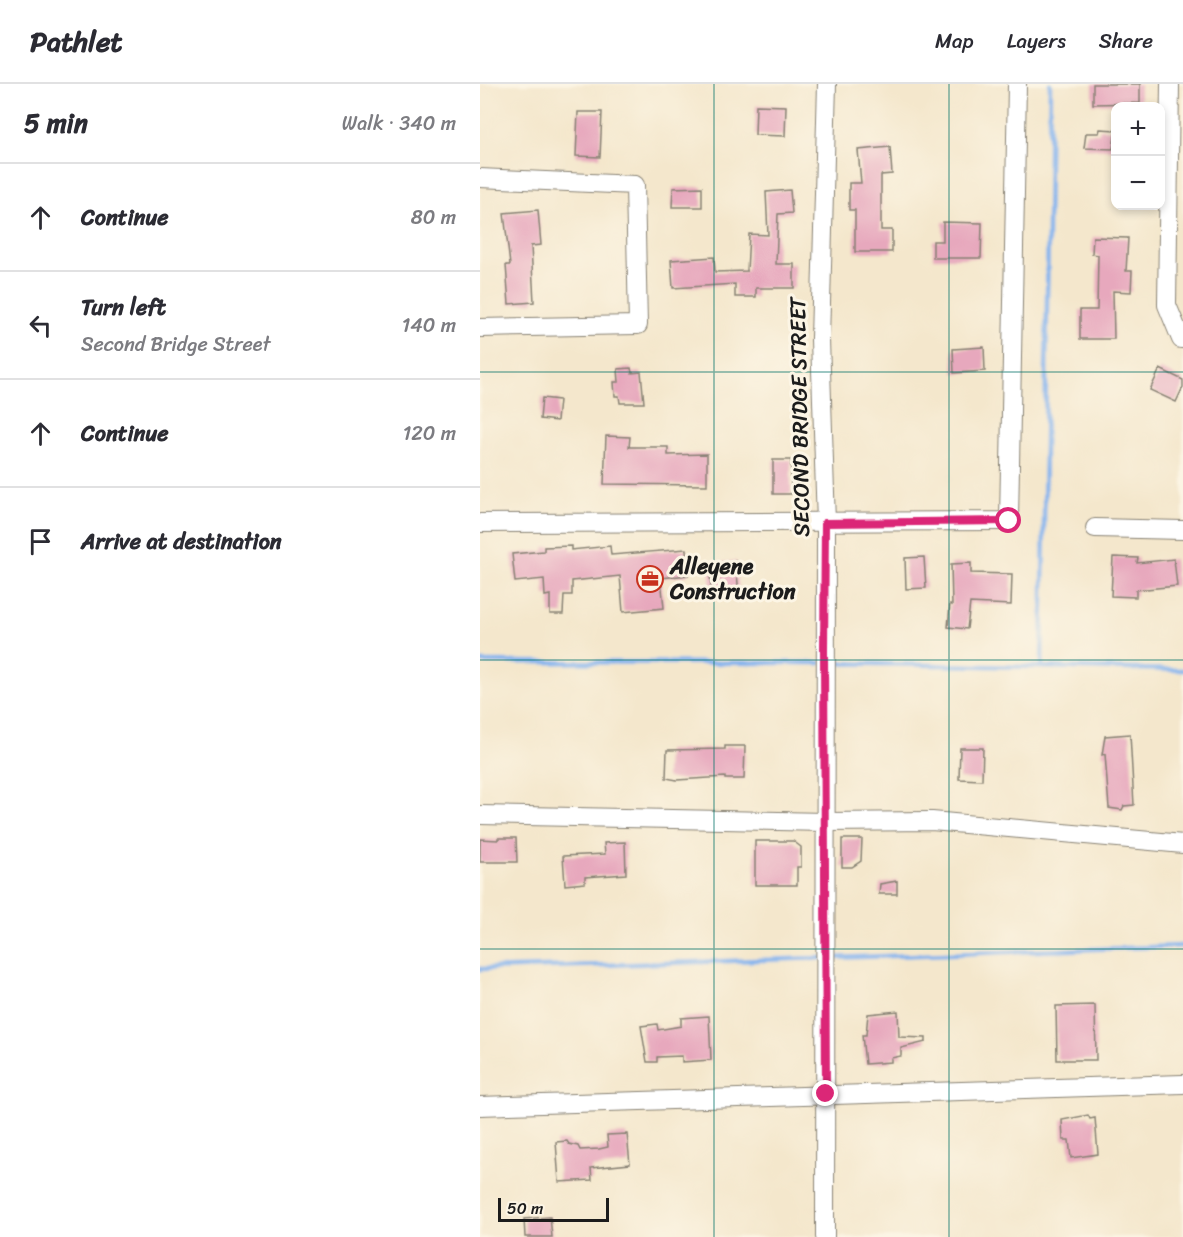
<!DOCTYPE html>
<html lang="en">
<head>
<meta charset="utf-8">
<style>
	:root { --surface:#fff; --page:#f2f2f3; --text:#2b2b33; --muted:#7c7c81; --line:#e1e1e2 }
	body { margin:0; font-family:Sriracha,sans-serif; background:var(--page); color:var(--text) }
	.controls { position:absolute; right:18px; top:18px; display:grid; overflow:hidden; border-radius:12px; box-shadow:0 3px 9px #0003 }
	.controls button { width:54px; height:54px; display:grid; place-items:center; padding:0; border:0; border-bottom:2px solid var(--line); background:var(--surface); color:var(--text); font:30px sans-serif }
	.scale { position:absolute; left:18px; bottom:15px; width:111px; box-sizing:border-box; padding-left:6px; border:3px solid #1c1c1c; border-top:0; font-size:16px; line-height:21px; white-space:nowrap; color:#1c1c1c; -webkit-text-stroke:4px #fcf5e5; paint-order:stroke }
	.stop { position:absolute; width:18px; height:18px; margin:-14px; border:4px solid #db2777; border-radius:50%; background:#fff }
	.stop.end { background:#db2777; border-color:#fff; box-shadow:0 2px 6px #0008 }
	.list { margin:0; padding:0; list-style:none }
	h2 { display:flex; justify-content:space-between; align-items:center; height:78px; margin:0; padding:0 24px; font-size:26px }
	h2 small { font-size:20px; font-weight:400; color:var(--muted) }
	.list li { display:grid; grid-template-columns:39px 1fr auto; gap:18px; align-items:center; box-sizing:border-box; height:108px; padding:0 24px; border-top:2px solid var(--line) }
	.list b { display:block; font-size:22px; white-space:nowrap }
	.list p { margin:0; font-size:20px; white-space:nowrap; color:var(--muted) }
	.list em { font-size:20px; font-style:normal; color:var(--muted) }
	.icon { flex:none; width:33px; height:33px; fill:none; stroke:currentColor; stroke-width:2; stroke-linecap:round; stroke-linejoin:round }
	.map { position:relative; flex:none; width:703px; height:1153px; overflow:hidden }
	header { display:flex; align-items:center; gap:36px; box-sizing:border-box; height:84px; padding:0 30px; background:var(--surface); border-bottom:2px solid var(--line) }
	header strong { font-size:28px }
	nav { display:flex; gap:33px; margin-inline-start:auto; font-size:21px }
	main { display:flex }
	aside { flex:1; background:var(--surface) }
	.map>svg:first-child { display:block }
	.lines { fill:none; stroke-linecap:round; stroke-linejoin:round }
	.stream { stroke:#83b3ee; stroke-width:4.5 }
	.building { fill:#e7a8bd }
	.minor-casing { stroke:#888274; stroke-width:20 }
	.minor { stroke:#fff; stroke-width:18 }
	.route { stroke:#db2777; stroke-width:8 }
	.grid { fill:none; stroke:#0f766e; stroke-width:1.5; stroke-opacity:0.55 }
	.labels { text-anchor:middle; stroke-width:6; stroke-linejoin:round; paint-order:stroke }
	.street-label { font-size:22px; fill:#1c1c1c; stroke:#fcf5e5 }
	.poi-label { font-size:22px; font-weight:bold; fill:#1c1c1c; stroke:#fcf5e5; text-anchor:start }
</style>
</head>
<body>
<header>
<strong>Pathlet</strong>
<nav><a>Map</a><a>Layers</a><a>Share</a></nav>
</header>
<main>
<aside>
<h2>5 min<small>Walk · 340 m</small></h2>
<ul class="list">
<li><svg class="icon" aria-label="ahead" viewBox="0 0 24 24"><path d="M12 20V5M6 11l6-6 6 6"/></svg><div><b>Continue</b></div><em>80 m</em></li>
<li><svg class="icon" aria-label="left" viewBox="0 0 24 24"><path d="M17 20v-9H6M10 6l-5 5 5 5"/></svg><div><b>Turn left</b><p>Second Bridge Street</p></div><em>140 m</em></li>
<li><svg class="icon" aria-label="ahead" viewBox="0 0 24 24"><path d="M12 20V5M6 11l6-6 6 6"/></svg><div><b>Continue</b></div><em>120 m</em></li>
<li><svg class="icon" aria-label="arrive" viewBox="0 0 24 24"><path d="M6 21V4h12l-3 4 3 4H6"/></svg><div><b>Arrive at destination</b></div></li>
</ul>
</aside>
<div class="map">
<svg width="703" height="1153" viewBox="0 0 703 1153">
	<rect width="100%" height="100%" fill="#fcf5e5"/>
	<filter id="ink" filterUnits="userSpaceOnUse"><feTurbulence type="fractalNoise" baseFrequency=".0167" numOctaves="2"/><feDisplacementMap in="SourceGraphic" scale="12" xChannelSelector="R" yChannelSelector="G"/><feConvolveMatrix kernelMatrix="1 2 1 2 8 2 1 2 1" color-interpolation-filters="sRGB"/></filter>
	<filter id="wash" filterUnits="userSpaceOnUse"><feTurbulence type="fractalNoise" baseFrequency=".008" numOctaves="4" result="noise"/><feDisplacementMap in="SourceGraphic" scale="24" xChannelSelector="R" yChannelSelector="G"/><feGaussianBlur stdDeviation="1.35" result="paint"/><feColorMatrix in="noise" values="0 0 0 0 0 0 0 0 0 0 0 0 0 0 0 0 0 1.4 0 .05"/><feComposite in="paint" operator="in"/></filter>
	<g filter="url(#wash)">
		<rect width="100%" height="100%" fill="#f4e7cc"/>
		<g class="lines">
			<!-- stream -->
			<g class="stream">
				<path d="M0,578L340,579"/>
				<path d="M349,579L703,586"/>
				<path d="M562,582L570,0"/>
				<path d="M351,874L703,862"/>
				<path d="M0,885L342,874"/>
			</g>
		</g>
		<g id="blocks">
			<!-- building -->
			<g class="building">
				<path d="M613,0H660V19L613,20Z"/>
				<path d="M276,21L306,22L305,52L275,51Z"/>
				<path d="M98,28H122L120,73L96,72Z"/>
				<path d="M620,45L636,46L633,65L604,64L606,49H619Z"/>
				<path d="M410,63L412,90L401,91V146H412V168H375V126H369V99H381L378,66Z"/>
				<path d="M222,103V123H192L193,104Z"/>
				<path d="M310,106L312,129L298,130L296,180H314V204H276V213H255V200L193,204L191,176L234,173L235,188L267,187L269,150L288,151L286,108Z"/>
				<path d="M58,126L61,161L51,162L54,218L29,220L26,181H30L24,129Z"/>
				<path d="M463,138L502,139L501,174H453V157H463Z"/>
				<path d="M613,153L648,154L646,187H652L651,208L633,207L634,255H600V226H617L618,171L612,170Z"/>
				<path d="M504,263L505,287L474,289L473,265Z"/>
				<path d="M151,284L152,289L161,288L164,319H140L139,312H135L134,298H139L138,285Z"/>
				<path d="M680,285L703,296V303L696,318L670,306Z"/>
				<path d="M62,314L79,316L77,337L60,335Z"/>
				<path d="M126,352L150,353L149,363H188V371L227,370V401L124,400Z"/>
				<rect x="293" y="376" width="18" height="34"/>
				<path d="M91,462V466L130,462L131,471L206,465L208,491L181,494L184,524L143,528L140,492L92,497V511H84L83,530H70V511L65,512L64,495L35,498L32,470L64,467V463Z"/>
				<path d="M444,473L446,504L426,505L425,474Z"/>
				<path d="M633,473L658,474L657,479L694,475L697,502L656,506V513L631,512Z"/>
				<path d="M256,477L259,512L232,515L229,480Z"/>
				<path d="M491,479V489L532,490L531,521L490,519L487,545L468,543L470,520L472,521L471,480Z"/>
				<path d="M650,650L654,721L644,722L642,726L629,724L625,670L622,671L625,652Z"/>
				<path d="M245,662H265L264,695H245V693L197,696L186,694L187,666L245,665Z"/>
				<path d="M480,664H503L502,696L479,695Z"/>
				<path d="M18,754H36L37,778H0V755L18,756Z"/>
				<path d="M362,755H382L381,777L372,783H362Z"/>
				<path d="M275,757H313L321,763V783H317V801H275Z"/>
				<path d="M145,758L146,790L105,793V799L85,801L83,772L125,770L124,759Z"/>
				<path d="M417,797V810H399L400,800Z"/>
				<path d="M615,921L616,976H577L576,922Z"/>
				<path d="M418,927L419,953L446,954V958L421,964V972L411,974V978L385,980L382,951H386L388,930Z"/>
				<path d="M229,932L231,976L202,978V972L177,973V978H167L161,942L177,940L178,946L201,942V934Z"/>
				<path d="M608,1031L610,1035L615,1034L618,1070L591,1074L589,1056H583L582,1036Z"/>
				<path d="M147,1050L150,1080L111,1084L112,1096L79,1098L76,1058L87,1057L89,1060L98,1062L100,1066L119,1065L128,1063L127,1051Z"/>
				<path d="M70,1133L72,1153H45L44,1135Z"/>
			</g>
		</g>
	</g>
	<g filter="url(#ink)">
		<use href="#blocks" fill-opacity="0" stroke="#888274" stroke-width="1.5"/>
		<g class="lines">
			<defs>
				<g id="minor">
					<path d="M690,0L687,221L701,255H703"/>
					<path d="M0,94L155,101L158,241L0,244"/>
					<path d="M0,439L529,437L537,0"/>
					<path d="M615,444L703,446"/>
					<path d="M0,731L345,738L452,737L703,760"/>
					<path d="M0,1022L703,1000"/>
					<path d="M345,1153L346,439L340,255L347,0"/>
				</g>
			</defs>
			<!-- minor casing -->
			<use href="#minor" class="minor-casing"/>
			<!-- minor -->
			<use href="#minor" class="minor"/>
		</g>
	</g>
	<g class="lines" filter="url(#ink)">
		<!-- route -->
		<path class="route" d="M346,1010L344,567L345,439L529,437"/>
	</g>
	<!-- grid -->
	<path class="grid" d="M234,0V1153M469,0V1153M0,288H703M0,576H703M0,865H703"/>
	<!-- icons -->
	<defs>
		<symbol id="office-ring" viewBox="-11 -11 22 22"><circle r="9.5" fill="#fcf5e5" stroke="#c8321e" stroke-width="1.5"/><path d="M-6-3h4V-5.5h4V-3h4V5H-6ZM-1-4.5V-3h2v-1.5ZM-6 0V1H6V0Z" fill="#c8321e"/></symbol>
	</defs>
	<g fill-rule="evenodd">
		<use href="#office-ring" x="155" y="480" width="30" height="30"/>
	</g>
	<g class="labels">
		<!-- street labels -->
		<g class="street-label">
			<text transform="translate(319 333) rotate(-91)" y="8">SECOND BRIDGE STREET</text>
		</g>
		<!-- poi labels -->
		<g class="poi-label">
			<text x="190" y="490">Alleyene<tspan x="190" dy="25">Construction</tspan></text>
		</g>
	</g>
</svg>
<div class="controls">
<button>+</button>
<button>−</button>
</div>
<div class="scale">50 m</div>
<div class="stop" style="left:529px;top:437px"></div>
<div class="stop end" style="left:346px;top:1010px"></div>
</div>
</main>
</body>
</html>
